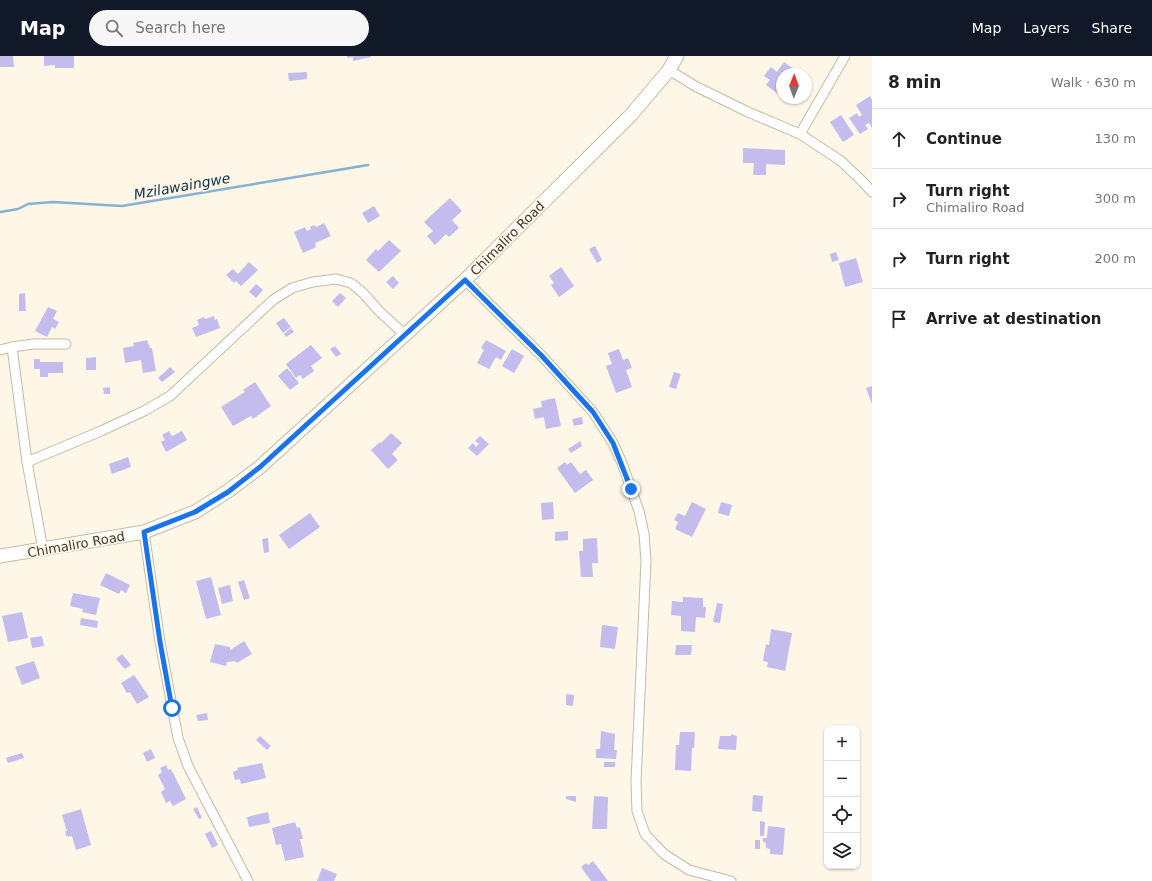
<!DOCTYPE html>
<html lang="en">
<head>
<meta charset="utf-8">
<style>
	:root { --surface:#fff; --page:#f6f6f6; --text:#222; --muted:#767676; --line:#e0e0e0; --accent:#111827 }
	body { margin:0; font-family:"DejaVu Sans",sans-serif; background:var(--page); color:var(--text) }
	.controls { position:absolute; right:12px; bottom:12px; display:grid; overflow:hidden; border-radius:8px; box-shadow:0 1px 3px #0004 }
	.controls button { width:36px; height:36px; display:grid; place-items:center; padding:0; border:0; border-bottom:1px solid var(--line); background:var(--surface); color:var(--text); font:20px sans-serif }
	.compass { position:absolute; left:776px; top:12px; width:36px; height:36px; border-radius:50%; background:var(--surface); box-shadow:0 1px 3px #0004; rotate:1deg }
	.stop { position:absolute; width:12px; height:12px; margin:-9px; border:3px solid #1a73e8; border-radius:50%; background:#fff }
	.stop.end { background:#1a73e8; border-color:#fff; box-shadow:0 1px 4px #0008 }
	.list { margin:0; padding:0; list-style:none }
	h2 { display:flex; justify-content:space-between; align-items:center; height:52px; margin:0; padding:0 16px; font-size:17px }
	h2 small { font-size:13px; font-weight:400; color:var(--muted) }
	.list li { display:grid; grid-template-columns:26px 1fr auto; gap:12px; align-items:center; box-sizing:border-box; height:60px; padding:0 16px; border-top:1px solid var(--line) }
	.list b { display:block; font-size:15px; white-space:nowrap }
	.list p { margin:0; font-size:13px; white-space:nowrap; color:var(--muted) }
	.list em { font-size:13px; font-style:normal; color:var(--muted) }
	.icon { flex:none; width:22px; height:22px; fill:none; stroke:currentColor; stroke-width:2; stroke-linecap:round; stroke-linejoin:round }
	.map { position:relative; flex:none; width:872px; height:825px; overflow:hidden }
	header { display:flex; align-items:center; gap:24px; box-sizing:border-box; height:56px; padding:0 20px; background:var(--accent); color:#fff }
	header strong { font-size:19px }
	nav { display:flex; gap:22px; margin-inline-start:auto; font-size:14px }
	.search { width:280px; height:36px; background:var(--page); display:flex; align-items:center; gap:10px; box-sizing:border-box; padding:0 14px; border-radius:22px; color:var(--muted); font-size:15px }
	main { display:flex }
	aside { flex:1; background:var(--surface) }
	.map>svg:first-child { display:block }
	.lines { fill:none; stroke-linecap:round; stroke-linejoin:round }
	.stream { stroke:#85b1d2; stroke-width:2.5 }
	.building { fill:#c3bced }
	.street-casing { stroke:#c7baa3; stroke-width:11 }
	.secondary-casing { stroke:#c7baa3; stroke-width:15 }
	.street { stroke:#fff; stroke-width:9 }
	.secondary { stroke:#fff; stroke-width:13 }
	.route { stroke:#1a73e8; stroke-width:5 }
	.labels { text-anchor:middle; stroke-width:3.5; stroke-linejoin:round; paint-order:stroke }
	.street-label { font-size:13px; fill:#3f3930; stroke:#fef6e7 }
	.water-label { font-size:14px; font-style:italic; fill:#0b2f46; stroke:#fef6e7 }
</style>
</head>
<body>
<header>
<strong>Map</strong>
<div class="search"><svg class="icon" aria-label="search" viewBox="0 0 24 24"><circle cx="10" cy="10" r="6"/><path d="M15 15l6 6"/></svg>Search here</div>
<nav><a>Map</a><a>Layers</a><a>Share</a></nav>
</header>
<main>
<div class="map">
<svg width="872" height="825" viewBox="0 0 872 825">
	<rect width="100%" height="100%" fill="#fef6e7"/>
	<g class="lines">
		<!-- stream -->
		<path class="stream" d="M0,156L18,153L28,148L53,146L122,150L368,109"/>
	</g>
	<!-- building -->
	<g class="building">
		<path d="M0,0H13L14,11H0Z"/>
		<path d="M44,0H74V12H55V9L44,10Z"/>
		<path d="M347,0H371V1L353,5V1L347,2Z"/>
		<path d="M784,6L798,16L797,18H782V33L778,38L766,29L770,24L764,20L771,11L777,16Z"/>
		<path d="M307,16V23L289,25L288,17Z"/>
		<path d="M870,40L872,44V72L869,67L865,69L868,73L860,78L849,62L857,57L859,61L862,59L856,49Z"/>
		<path d="M841,59L854,79L843,86L830,66Z"/>
		<path d="M743,92L785,94V109L766,108V119H753L754,107H743Z"/>
		<path d="M450,142L462,155L452,164L459,172L449,181L446,178L435,189L427,180L433,175L424,166Z"/>
		<path d="M374,150L380,160L368,167L362,157Z"/>
		<path d="M324,167L331,180L315,187L316,191L303,197L294,176L305,171L307,175L311,173L310,171L314,169L316,171Z"/>
		<path d="M389,184L401,195L379,216L366,204L376,193L378,195Z"/>
		<path d="M595,190L602,204L597,207L589,193Z"/>
		<path d="M836,196L839,204L832,206L830,198Z"/>
		<path d="M856,202L863,226L845,231L839,207Z"/>
		<path d="M249,206L258,214L241,230L236,225L234,227L226,219L233,213L238,218Z"/>
		<path d="M561,211L574,230L559,241L551,229L554,227L549,220Z"/>
		<path d="M393,220L399,227L393,233L386,226Z"/>
		<path d="M256,228L263,234L256,242L249,236Z"/>
		<path d="M25,237L26,255H19V238Z"/>
		<path d="M340,237L346,242L338,251L332,245Z"/>
		<path d="M48,251L57,255L53,263L59,266L55,273L52,271L47,281L35,275Z"/>
		<path d="M214,260L215,264L217,263L220,272L196,281L192,272L199,269L197,264L204,261L205,263Z"/>
		<path d="M284,262L291,271L283,277L276,267Z"/>
		<path d="M291,272L294,276L286,281L284,278Z"/>
		<path d="M147,284L150,292H152L156,315L143,317L141,304L125,307L123,292L134,290L133,287Z"/>
		<path d="M486,284L506,295L501,304L496,301L489,313L477,307L484,294L481,292Z"/>
		<path d="M311,289L322,302L311,310L314,315L303,323L300,319L296,322L286,308Z"/>
		<path d="M335,290L341,298L336,301L330,293Z"/>
		<path d="M512,293L524,300L514,317L502,310Z"/>
		<path d="M619,293L623,304L628,302L632,312L626,314L632,331L616,337L606,310L612,308L608,297Z"/>
		<path d="M96,301V314H86V302Z"/>
		<path d="M34,303H40V306H63V317H48V321H40V313H34Z"/>
		<path d="M170,311L175,316L162,326L158,322Z"/>
		<path d="M287,312L299,327L290,334L278,320Z"/>
		<path d="M674,316L681,318L676,333L669,331Z"/>
		<path d="M255,326L271,350L253,363L251,360L233,370L221,351L245,336L243,334Z"/>
		<path d="M872,330V348L866,332Z"/>
		<path d="M110,331V338H104L103,332Z"/>
		<path d="M555,342L561,370L546,373L544,361L535,363L533,353L542,351L541,345Z"/>
		<path d="M582,361L583,368L574,370L572,363Z"/>
		<path d="M169,375L172,380L182,375L187,384L166,396L161,386L165,384L162,379Z"/>
		<path d="M391,377L402,387L392,398L398,404L388,413L371,394L380,386L381,387Z"/>
		<path d="M480,380L489,388L477,400L468,392L473,387L476,391L479,388L475,385Z"/>
		<path d="M580,385L582,390L571,397L568,393Z"/>
		<path d="M128,401L131,411L112,418L109,408Z"/>
		<path d="M565,406L567,409L571,406L580,418L586,414L593,424L575,437L557,412Z"/>
		<path d="M553,446L554,463L542,464L541,447Z"/>
		<path d="M692,446L706,453L692,481L675,473L678,466L674,464L678,457L685,460Z"/>
		<path d="M721,446L732,449L729,460L718,457Z"/>
		<path d="M310,457L320,471L289,493L279,479Z"/>
		<path d="M568,475V484L555,485V476Z"/>
		<path d="M268,482L269,496L264,497L262,483Z"/>
		<path d="M597,482L598,507H592L593,521H581L579,495H583V483Z"/>
		<path d="M106,517L130,529L126,537L121,534L119,538L100,529Z"/>
		<path d="M211,521L221,559L206,563L196,525Z"/>
		<path d="M244,524L250,542L244,544L238,526Z"/>
		<path d="M230,529L233,545L222,548L218,532Z"/>
		<path d="M73,537L100,542L96,559L82,556L83,553L70,550Z"/>
		<path d="M683,541L703,542V551H706L705,562L696,561L695,576L681,575V560L671,559L672,545L683,546Z"/>
		<path d="M717,547L723,548L720,567L713,566Z"/>
		<path d="M22,556L28,582L8,586L2,560Z"/>
		<path d="M81,562L98,565L97,572L80,569Z"/>
		<path d="M602,569L618,571L615,593L600,591Z"/>
		<path d="M771,573L792,577L785,615L767,611L768,606L763,605L766,588L769,589Z"/>
		<path d="M42,580L44,590L32,592L30,582Z"/>
		<path d="M244,585L252,598L237,607L235,605L227,606L226,610L210,606L215,588L230,591V594Z"/>
		<path d="M676,589H692L691,599H675Z"/>
		<path d="M122,598L131,609L125,613L116,603Z"/>
		<path d="M34,605L40,622L22,629L15,611Z"/>
		<path d="M134,619L149,641L137,648L130,636L127,637L121,627Z"/>
		<path d="M566,638L574,639L573,650L566,649Z"/>
		<path d="M207,657L208,664L198,665L196,659Z"/>
		<path d="M601,675L615,678L614,694H617L616,703L596,702V693H600Z"/>
		<path d="M680,676H695L694,692H692L691,715L675,714L676,689H679Z"/>
		<path d="M731,678L737,680L736,694L718,693L720,680H731Z"/>
		<path d="M260,680L271,690L267,694L256,684Z"/>
		<path d="M151,693L155,702L147,706L143,697Z"/>
		<path d="M22,697L24,702L8,707L6,702Z"/>
		<rect x="604" y="706" width="11" height="5"/>
		<path d="M262,707L266,722L241,728L240,723L235,724L233,716L238,714L237,712Z"/>
		<path d="M166,709L168,714L171,713L186,743L173,750L170,745L166,747L161,736L165,733L158,719L162,716L160,712Z"/>
		<path d="M753,739L763,740L762,756L752,755Z"/>
		<path d="M566,740H576V746L566,743Z"/>
		<path d="M594,740L608,741L607,773H592Z"/>
		<path d="M197,751L202,762L199,763L193,753Z"/>
		<path d="M81,753L91,789L76,794L72,780L68,781V780H66L65,775H67L62,759Z"/>
		<path d="M268,756L270,767L249,771L247,761Z"/>
		<path d="M760,765L765,766L764,780H760Z"/>
		<path d="M295,766L297,772L300,771L303,783H300L304,801L285,805L281,788L276,789L272,772Z"/>
		<path d="M768,770L785,772L783,799L770,798V793L766,792V787L763,786V782H767Z"/>
		<path d="M211,775L218,789L212,792L205,778Z"/>
		<rect x="755" y="784" width="5" height="9"/>
		<path d="M593,805L608,825H591L581,811L586,807L588,809Z"/>
		<path d="M322,812L337,818L334,825H317Z"/>
	</g>
	<g class="lines">
		<defs>
			<g id="street">
				<path d="M669,14L695,30L748,56L800,78L841,105L863,126L872,136"/>
				<path d="M800,78L845,0"/>
				<path d="M465,224L541,299L593,356L613,387L622,407L639,455L644,478L646,505L636,726L637,755L645,778L664,798L689,814L731,825"/>
				<path d="M12,291L33,288H66"/>
				<path d="M0,294L12,291L27,406L43,494"/>
				<path d="M27,406L101,375L144,355L170,340L273,244L292,232L313,226L336,223L351,227L363,237L379,255L405,279"/>
				<path d="M144,476L160,586L178,682L188,710L248,825"/>
			</g>
			<path id="secondary" d="M0,500L144,476L195,456L228,435L260,411L465,224L631,59L669,14L677,0"/>
		</defs>
		<!-- street casing -->
		<use href="#street" class="street-casing"/>
		<!-- secondary casing -->
		<use href="#secondary" class="secondary-casing"/>
		<!-- street -->
		<use href="#street" class="street"/>
		<!-- secondary -->
		<use href="#secondary" class="secondary"/>
	</g>
	<g class="lines">
		<!-- route -->
		<path class="route" d="M172,652L160,586L144,476L195,456L228,436L260,411L465,224L541,299L593,356L613,387L631,433"/>
	</g>
	<g class="labels">
		<!-- street labels -->
		<g class="street-label">
			<text transform="translate(507 182) rotate(-45)" y="5">Chimaliro Road</text>
			<text transform="translate(76 488) rotate(-10)" y="5">Chimaliro Road</text>
		</g>
		<!-- water labels -->
		<g class="water-label">
			<text transform="translate(182 130) rotate(-10)" y="5">Mzilawaingwe</text>
		</g>
	</g>
</svg>
<div class="controls">
<button>+</button>
<button>−</button>
<button><svg class="icon" aria-label="locate" viewBox="0 0 24 24"><circle cx="12" cy="12" r="6"/><path d="M12 2v4M12 18v4M2 12h4M18 12h4"/></svg></button>
<button><svg class="icon" aria-label="layers" viewBox="0 0 24 24"><path d="M12 4l9 5-9 5-9-5zM3 14l9 5 9-5"/></svg></button>
</div>
<svg class="compass" viewBox="-18 -18 36 36"><path d="M0-13l5 13h-10z" fill="#e53935"/><path d="M0 13l5-13h-10z" fill="#767676"/></svg>
<div class="stop" style="left:172px;top:652px"></div>
<div class="stop end" style="left:631px;top:433px"></div>
</div>
<aside>
<h2>8 min<small>Walk · 630 m</small></h2>
<ul class="list">
<li><svg class="icon" aria-label="ahead" viewBox="0 0 24 24"><path d="M12 20V5M6 11l6-6 6 6"/></svg><div><b>Continue</b></div><em>130 m</em></li>
<li><svg class="icon" aria-label="right" viewBox="0 0 24 24"><path d="M7 20v-9h11M14 6l5 5-5 5"/></svg><div><b>Turn right</b><p>Chimaliro Road</p></div><em>300 m</em></li>
<li><svg class="icon" aria-label="right" viewBox="0 0 24 24"><path d="M7 20v-9h11M14 6l5 5-5 5"/></svg><div><b>Turn right</b></div><em>200 m</em></li>
<li><svg class="icon" aria-label="arrive" viewBox="0 0 24 24"><path d="M6 21V4h12l-3 4 3 4H6"/></svg><div><b>Arrive at destination</b></div></li>
</ul>
</aside>
</main>
</body>
</html>
